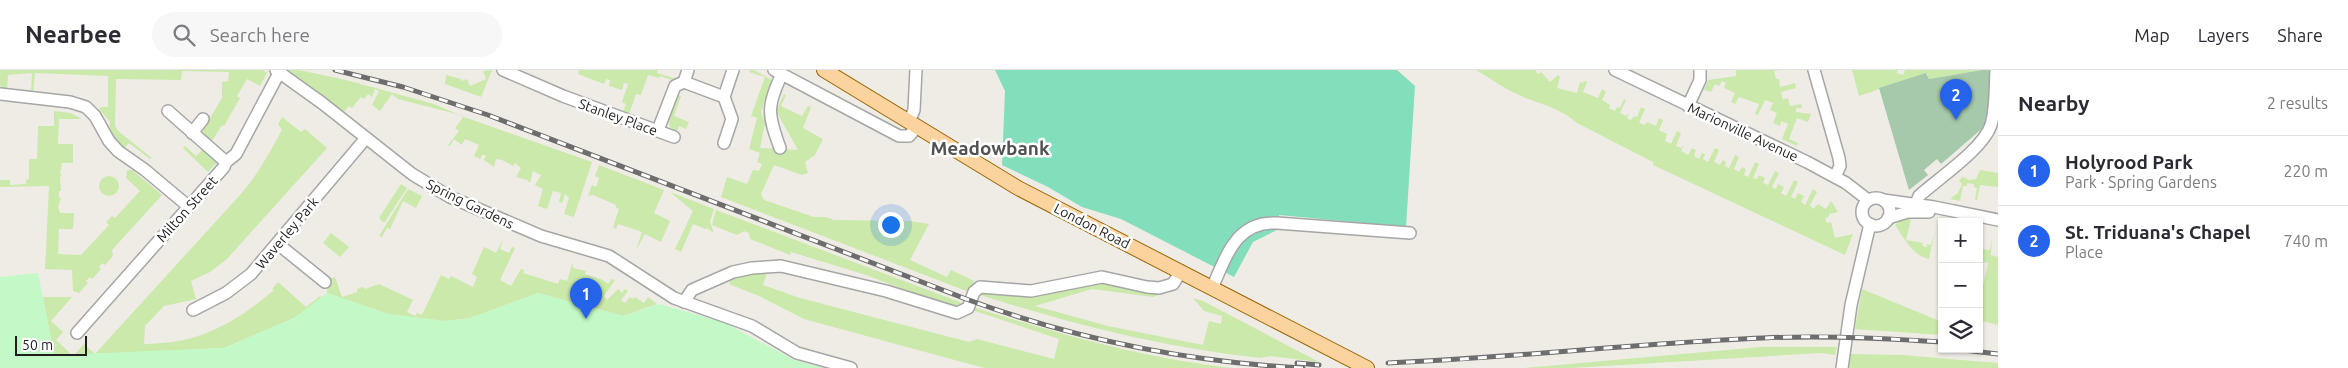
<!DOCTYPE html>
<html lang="en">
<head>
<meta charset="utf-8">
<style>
	:root { --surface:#fff; --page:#f7f7f7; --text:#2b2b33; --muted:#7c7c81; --line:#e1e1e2; --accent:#2563eb }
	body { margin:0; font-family:Ubuntu,sans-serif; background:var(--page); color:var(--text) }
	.controls { position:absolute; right:15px; bottom:15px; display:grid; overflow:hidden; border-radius:0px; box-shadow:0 1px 4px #0004 }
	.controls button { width:45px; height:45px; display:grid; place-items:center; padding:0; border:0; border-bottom:1px solid var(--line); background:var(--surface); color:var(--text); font:25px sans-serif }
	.scale { position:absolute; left:15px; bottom:12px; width:72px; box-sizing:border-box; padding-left:5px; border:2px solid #1f1f1f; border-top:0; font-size:14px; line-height:18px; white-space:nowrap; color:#1f1f1f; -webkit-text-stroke:4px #fff; paint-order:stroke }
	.you { position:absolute; left:890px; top:154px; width:18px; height:18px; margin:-12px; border:4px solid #fff; border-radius:50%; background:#1a73e8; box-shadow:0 0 0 8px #1a73e833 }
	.badge { display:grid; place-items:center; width:32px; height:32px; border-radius:50%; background:var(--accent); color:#fff; font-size:16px; font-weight:700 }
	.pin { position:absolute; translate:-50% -41px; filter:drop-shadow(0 1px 2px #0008) }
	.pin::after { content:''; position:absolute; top:26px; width:18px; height:15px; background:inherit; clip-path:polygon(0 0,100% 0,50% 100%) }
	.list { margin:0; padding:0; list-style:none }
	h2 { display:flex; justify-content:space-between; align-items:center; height:65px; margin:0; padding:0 20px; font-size:21px }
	h2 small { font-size:16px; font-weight:400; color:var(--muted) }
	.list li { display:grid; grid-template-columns:32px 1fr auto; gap:15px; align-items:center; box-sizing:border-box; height:70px; padding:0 20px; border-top:1px solid var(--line) }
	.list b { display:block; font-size:19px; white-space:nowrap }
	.list p { margin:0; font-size:16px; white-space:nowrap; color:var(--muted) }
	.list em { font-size:16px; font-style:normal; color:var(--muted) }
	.icon { flex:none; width:28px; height:28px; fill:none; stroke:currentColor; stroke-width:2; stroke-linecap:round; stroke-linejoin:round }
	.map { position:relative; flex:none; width:1998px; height:298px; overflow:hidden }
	header { display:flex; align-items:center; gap:30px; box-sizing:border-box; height:70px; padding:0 25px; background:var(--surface); border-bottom:1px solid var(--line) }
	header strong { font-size:24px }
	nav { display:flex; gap:28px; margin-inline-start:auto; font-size:18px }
	.search { width:350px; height:45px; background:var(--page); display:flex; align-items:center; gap:12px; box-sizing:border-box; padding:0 18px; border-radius:28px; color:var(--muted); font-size:19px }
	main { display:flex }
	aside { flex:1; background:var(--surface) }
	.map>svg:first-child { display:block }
	.grass { fill:#cae9ab }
	.cemetery { fill:#a6c8ab }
	.park { fill:#c2f9c6 }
	.pitch { fill:#83debb }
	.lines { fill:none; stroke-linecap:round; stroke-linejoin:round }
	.minor-casing { stroke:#a6a6a6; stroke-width:14 }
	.major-casing { stroke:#986501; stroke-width:16 }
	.minor { stroke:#fff; stroke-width:11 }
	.major { stroke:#fbd39e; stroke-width:14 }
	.rail-casing { stroke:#6d6d6d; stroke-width:5 }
	.rail { stroke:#fff; stroke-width:3; stroke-dasharray:9; stroke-linecap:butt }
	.labels { text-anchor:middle; stroke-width:5; stroke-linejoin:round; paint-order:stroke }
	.street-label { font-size:14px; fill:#1f1f1f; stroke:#fff }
	.district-label { font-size:19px; font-weight:bold; fill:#525252; stroke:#fff }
</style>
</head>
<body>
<header>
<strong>Nearbee</strong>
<div class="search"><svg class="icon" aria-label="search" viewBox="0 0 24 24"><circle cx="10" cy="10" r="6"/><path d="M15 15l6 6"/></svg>Search here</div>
<nav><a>Map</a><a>Layers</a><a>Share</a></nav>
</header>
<main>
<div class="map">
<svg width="1998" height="298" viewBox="0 0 1998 298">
	<rect width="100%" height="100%" fill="#efece5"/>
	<!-- grass -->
	<g class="grass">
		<path d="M0,0H263L265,2L268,1L260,16L247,9L237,26L240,28L224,56L222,55L212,71L204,65L203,60L222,28V12L228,11L229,2L182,1L181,10L116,9L115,56L118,61L152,88L150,89L129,73L123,79C114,71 109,65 110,52L101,41L97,42L101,37H108V6L35,3L33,24L31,23L32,3L8,5L7,19H3L0,15Z"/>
		<path d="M286,0H299L346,10L434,34L464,47L592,92L574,147L564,144L569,128L565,124L562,133L559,132L561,123L553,121L547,139L538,136L543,119L535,115L541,105L533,101L530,113L527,110L516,107L521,98L515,93L513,96L502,90L496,89L494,97L484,90L486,85H482L480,89L474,86L479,75L465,69L462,75L454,69L450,76L448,75L459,61L455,58L464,46L398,29L392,24L380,41L372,35L379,21L375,19L372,27L368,24L364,29L361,27L352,38L349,36L344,42Z"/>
		<path d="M492,0L481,27L445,14L446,5L461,9L462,11L467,9L470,16L486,9L483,1Z"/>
		<path d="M579,0H658L657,3L677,9L672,10L660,6L659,8L648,5L641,25L636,24L629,45L623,42L626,34L622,32L628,14L624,13L622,20L609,16L610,10L606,9L604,14L578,4Z"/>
		<path d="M750,0H754L772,10L761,42L765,53L760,78L798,80L776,41L784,24L786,25L781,36L802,46L808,36L811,37L803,58L823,69L815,85L805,92L808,103L802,105L774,95L761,124L764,130L814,147H826L834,150L910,151L929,154L910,190L947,207L951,200L974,211L969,222L721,127L727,107L747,114L753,100L759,101L762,94L757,92L760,83L749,79L757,48L751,46L765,7L749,2Z"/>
		<path d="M1476,0H1535L1538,4L1541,2L1550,12L1558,5L1560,7L1557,18L1577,23L1580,12L1583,13L1584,11L1587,12L1583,22L1598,28L1602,19L1606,22L1602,30L1610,35L1609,38L1615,41L1617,37L1620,38L1624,29L1626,30L1620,43L1626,46L1629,43L1627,48L1631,50L1634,46L1637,47L1641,37L1645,39L1639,53L1645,55L1647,52L1656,56L1659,48L1663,50L1659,60L1667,64L1665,71L1671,74L1677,61L1681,63L1676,76L1681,78L1684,75L1681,81L1688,85L1692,78L1696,80L1694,86L1699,89L1702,83L1705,84L1703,89L1708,92L1715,78L1719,80L1714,92L1720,95L1723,90L1726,92L1725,96L1729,98L1735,85L1739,87L1734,99L1739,102L1742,97L1746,99L1744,105L1748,107L1755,92L1759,94L1753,108L1757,109L1759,105L1765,108L1763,113L1768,115L1775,101L1779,103L1772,117L1776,119L1778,114L1784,117L1781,123L1786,126L1794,110L1798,112L1791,127L1795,129L1798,123L1804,126L1801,132L1805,135L1813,119L1817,122L1810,135L1813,139L1818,134L1826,139L1831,131L1838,142L1829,144V146L1825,149L1827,153L1831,152L1835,168L1853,164L1845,185L1653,95V92L1577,53C1558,36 1537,34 1517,24C1503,18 1490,8 1476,0Z"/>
		<path d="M1736,0H1779L1774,1L1776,9H1779L1780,17L1795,13L1796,18L1781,22L1783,30L1788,28L1790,36L1801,34L1802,38H1796V42L1811,44L1808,52L1797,48L1789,69L1798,73L1797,76L1782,69L1788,54L1781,51L1780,56L1773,53L1777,43L1770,40L1773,33L1765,30L1758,45L1755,44L1759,34L1739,27L1735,34L1731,32L1735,23L1724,18L1726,13L1722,11L1719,16L1715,14L1711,22L1704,20L1708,10L1736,6Z"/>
		<path d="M1852,0H1898L1897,3L1903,5L1905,0H1982L1929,9L1927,3L1859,26Z"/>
		<path d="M678,25L681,26L674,46L689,52L686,59L679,56L676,63C661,54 673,37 678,25Z"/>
		<path d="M54,41L70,43L82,49H59L58,74H73V93H62L60,104H62L60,107L61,121H59V128H61L58,137L60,143H74L73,159H59L58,184L81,185L109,155L106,152L112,146L115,148L140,121L126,108L127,100H132L162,125L112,180L113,186L105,195L102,193L99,197L101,199L92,209L90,207L86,211L88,213L79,223L73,221L72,200L45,199L49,116L0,117V110H10V115L26,114V110L29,109V89H37L38,56H54Z"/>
		<path d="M282,47L301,62L305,59L327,78L227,189L210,202L191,211L196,229L164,236L145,256L144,274C198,274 234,254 274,220L272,219L278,212L306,237L320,226L321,228L294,248L224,278L74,285L84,274L95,284L240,125C258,105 269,83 282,60L278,54Z"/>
		<path d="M185,76L196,86L203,79L217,92L208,102L183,78Z"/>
		<path d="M599,95L664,120L654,143L670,151L661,172L645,164L636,180L642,162L618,154L616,159L613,157L619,139L616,138V135L593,125L588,126L592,115L596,117L599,108L595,106Z"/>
		<path d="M1980,100L1998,103V117L1980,115L1977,130H1975L1977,118L1974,117V114L1967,113V116H1963L1960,131L1950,129L1958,123L1962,114L1959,110L1963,107L1969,110L1976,109Z"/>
		<circle cx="109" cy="116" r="10"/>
		<path d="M401,114L407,118L384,153L379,148Z"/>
		<path d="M408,119L422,126L416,138L403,131L390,159L387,158L382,167L379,166Z"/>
		<path d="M670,122L714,139L710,152L714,163L707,158L705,159L693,154L681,182L675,179L693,141Z"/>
		<path d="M716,140L965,234L964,237H950L866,205L791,182L790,185L750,169L749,163L744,161L737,165L712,155Z"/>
		<path d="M1911,149L1906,170L1923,173L1922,176L1927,177V174L1931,175L1935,162L1929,189C1913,186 1904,168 1895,155L1902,150Z"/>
		<path d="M331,163L349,177L340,187L323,173Z"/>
		<path d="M1992,167L1991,185L1998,187V255L1979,250V219L1982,220L1988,193L1979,191L1980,179L1990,180Z"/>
		<path d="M503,169L500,179L509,183L512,177L515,178L500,210L511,216L521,199L524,200L523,203L558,214L560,209L567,211L573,192V198L586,201L585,204L603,210L608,214L612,209L615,210L604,226L607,230L618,219L622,223L625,219L628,221L621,230L625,233L630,227L633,229L635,227L644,233L648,227L657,234L623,246L538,223L470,248L445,251L388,244L327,223L328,209L335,207L342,227L357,222V219L363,217L365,219L379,214L413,230L407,242L415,246L417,243L422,245L441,205L449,209L451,206L473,217L477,207L472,204L484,177L496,183Z"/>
		<path d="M756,203H767L763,215L800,228L969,272L977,269L1054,289L1059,269L972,240L973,237C1058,264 1142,288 1231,298H984L804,249L759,226L729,214L731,209Z"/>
		<path d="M1098,210L1168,221L1153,227L1092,219L1035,236L1108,256L1203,275L1209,251L1221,254L1222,246L1204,241L1193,228L1203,231L1319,292L1270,286L1261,288C1163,278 1071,254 977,224L988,219Z"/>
		<path d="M1862,219L1942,252V265L1855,259Z"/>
		<path d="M43,227H72L51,251L63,262L56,270L70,283L68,285H54Z"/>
		<path d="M1761,277H1837L1835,285L1820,283L1572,298H1523Z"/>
		<path d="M1850,284L1902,285L1998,293V298H1848Z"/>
	</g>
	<!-- cemetery -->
	<path class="cemetery" d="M1982,0H1992L1988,50L1985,56L1941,94L1937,89L1924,100L1928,105L1909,120L1879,18L1926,3L1929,9Z"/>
	<!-- park -->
	<path class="park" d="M38,203L54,285L224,278L294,248L327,223L388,244L445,251L470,248L538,223L623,246L659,234L723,252L794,290L823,298H0V207Z"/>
	<!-- pitch -->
	<path class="pitch" d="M995,0H1397L1415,16L1406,157L1279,145L1277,160L1253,172L1234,207L1121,149L1082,137L1048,117L1002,95L1005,21Z"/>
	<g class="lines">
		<defs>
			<g id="minor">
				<path d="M276,0L322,33L412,104L450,127L541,166L609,186L674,228L752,256L797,283L851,298"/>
				<path d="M503,0L563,26L674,67"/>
				<path d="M774,0L899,66H909L917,57"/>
				<path d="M1615,0L1807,92L1846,113L1868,130"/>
				<path d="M1814,0L1839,88L1840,96L1835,107"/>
				<path d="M684,12L724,27"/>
				<path d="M684,12L688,0"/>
				<path d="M0,24L70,32L86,37L95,46L109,71L118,81L145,100L188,136"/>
				<path d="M1688,36L1700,10V0"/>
				<path d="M168,41L226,92"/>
				<path d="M909,52L914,40L916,0"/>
				<path d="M658,60L675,16L684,12"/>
				<path d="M192,63L203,49"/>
				<path d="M724,73L732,49L724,27L733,0"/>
				<path d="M780,78C768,45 766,37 782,4"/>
				<circle cx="1876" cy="142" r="14"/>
				<path d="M1883,130L1934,137L1998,150"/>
				<path d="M1916,134L1919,126C1939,108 1983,79 1991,55C1996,38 1995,17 1996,0"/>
				<path d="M1888,148L1908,142H1929"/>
				<path d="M278,174L325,212"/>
				<path d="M1212,218C1227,185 1236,151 1277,153L1410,163"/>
				<path d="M684,232L692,220L733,202L752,198L781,196L886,221L957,243L968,238L974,222L980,217L1031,221L1102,207L1147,217L1159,218L1173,214L1181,201"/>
				<path d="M193,240L226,223L251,204L366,68"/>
				<path d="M77,263L224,97L226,92L236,84L279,3"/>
				<path d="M1842,298L1851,235L1870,154"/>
			</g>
			<path id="major" d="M824,0L1018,118L1367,298"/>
		</defs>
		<!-- minor casing -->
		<use href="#minor" class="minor-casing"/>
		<!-- major casing -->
		<use href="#major" class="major-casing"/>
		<!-- minor -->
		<use href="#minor" class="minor"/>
		<!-- major -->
		<use href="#major" class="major"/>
		<defs>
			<g id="rail">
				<path d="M335,0L403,17L488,45L966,229C1075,269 1188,292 1303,298"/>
				<path d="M1955,279L1998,284"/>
				<path d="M1297,293L1319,295"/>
				<path d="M1388,293C1513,288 1638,273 1763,268C1822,265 1883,268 1942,272"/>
			</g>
		</defs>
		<!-- rail casing -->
		<use href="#rail" class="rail-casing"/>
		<!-- rail -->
		<use href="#rail" class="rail"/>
	</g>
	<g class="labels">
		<!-- street labels -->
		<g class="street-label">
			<text transform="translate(618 47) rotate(20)" y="5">Stanley Place</text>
			<text transform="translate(1743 62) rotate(25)" y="5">Marionville Avenue</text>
			<text transform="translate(470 134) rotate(26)" y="5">Spring Gardens</text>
			<text transform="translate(187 139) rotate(-48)" y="5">Milton Street</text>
			<text transform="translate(1092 156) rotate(27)" y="5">London Road</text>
			<text transform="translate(287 163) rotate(-50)" y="5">Waverley Park</text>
		</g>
		<!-- district labels -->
		<g class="district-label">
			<text x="990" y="85">Meadowbank</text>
		</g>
	</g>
</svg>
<div class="controls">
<button>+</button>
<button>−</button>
<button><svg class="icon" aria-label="layers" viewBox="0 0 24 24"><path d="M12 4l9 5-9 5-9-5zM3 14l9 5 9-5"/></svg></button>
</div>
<div class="scale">50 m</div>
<div class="you"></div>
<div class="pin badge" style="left:586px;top:249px">1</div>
<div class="pin badge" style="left:1956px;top:50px">2</div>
</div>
<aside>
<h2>Nearby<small>2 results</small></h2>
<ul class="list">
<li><span class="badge">1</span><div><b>Holyrood Park</b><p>Park · Spring Gardens</p></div><em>220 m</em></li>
<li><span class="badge">2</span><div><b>St. Triduana's Chapel</b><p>Place</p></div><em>740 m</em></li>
</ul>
</aside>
</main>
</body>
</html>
